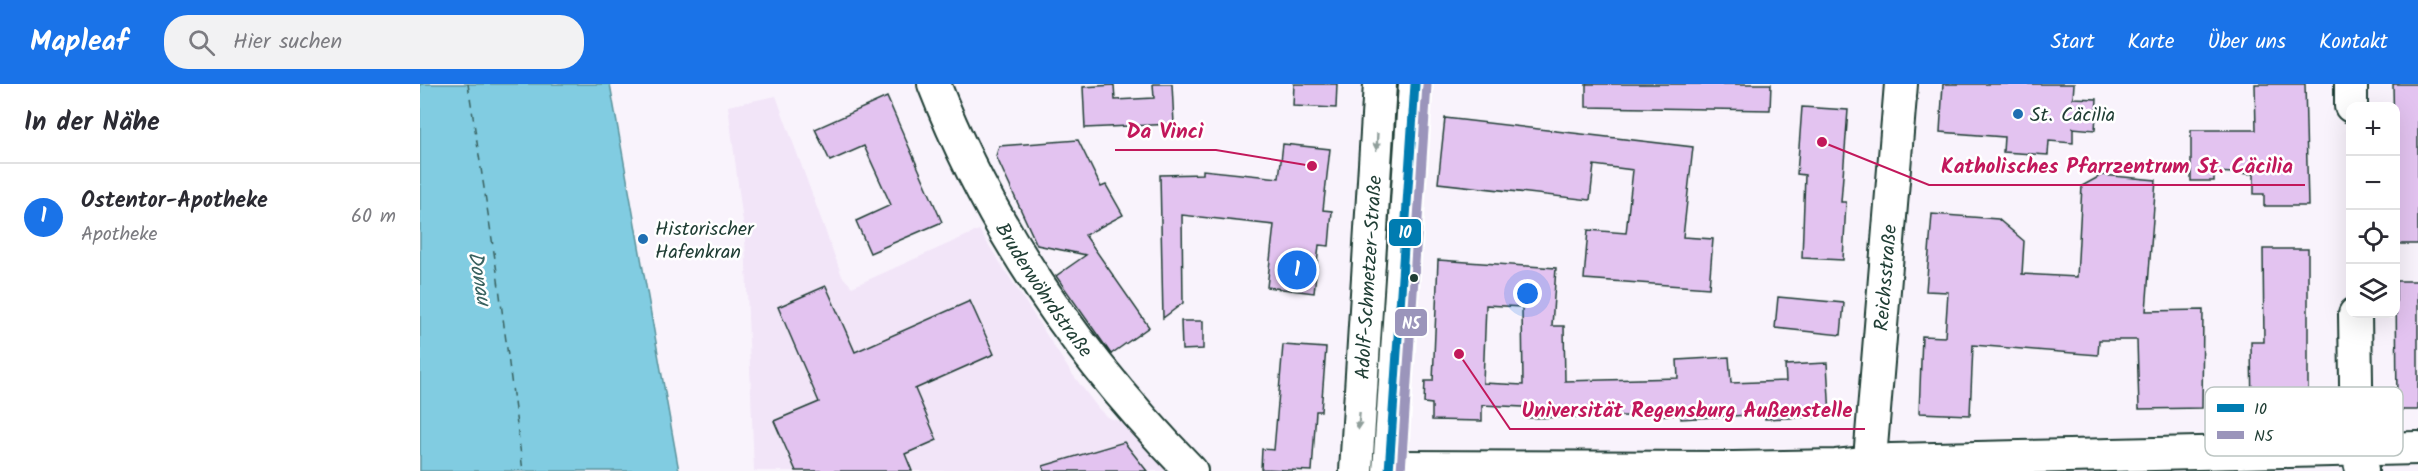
<!DOCTYPE html>
<html lang="de">
<head>
<meta charset="utf-8">
<style>
	:root { --surface:#fff; --page:#f2f2f3; --text:#2b2b33; --muted:#7c7c81; --line:#e1e1e2; --accent:#1a73e8 }
	body { margin:0; font-family:Kalam,sans-serif; background:var(--page); color:var(--text) }
	.controls { position:absolute; right:18px; top:18px; display:grid; overflow:hidden; border-radius:12px; box-shadow:0 6px 24px #0002 }
	.controls button { width:54px; height:54px; display:grid; place-items:center; padding:0; border:0; border-bottom:2px solid var(--line); background:var(--surface); color:var(--text); font:30px sans-serif }
	.you { position:absolute; left:1108px; top:210px; width:21px; height:21px; margin:-15px; border:4px solid #fff; border-radius:50%; background:#1a73e8; box-shadow:0 0 0 9px #1a73e833 }
	.badge { display:grid; place-items:center; width:39px; height:39px; border-radius:50%; background:var(--accent); color:#fff; font-size:20px; font-weight:700 }
	.pin { position:absolute; translate:-50% -50%; border:3px solid #fff; box-shadow:0 2px 6px #0006 }
	.list { margin:0; padding:0; list-style:none }
	h2 { display:flex; justify-content:space-between; align-items:center; height:78px; margin:0; padding:0 24px; font-size:26px }
	h2 small { font-size:20px; font-weight:400; color:var(--muted) }
	.list li { display:grid; grid-template-columns:39px 1fr auto; gap:18px; align-items:center; box-sizing:border-box; height:108px; padding:0 24px; border-top:2px solid var(--line) }
	.list b { display:block; font-size:22px; white-space:nowrap }
	.list p { margin:0; font-size:20px; white-space:nowrap; color:var(--muted) }
	.list em { font-size:20px; font-style:normal; color:var(--muted) }
	.icon { flex:none; width:33px; height:33px; fill:none; stroke:currentColor; stroke-width:2; stroke-linecap:round; stroke-linejoin:round }
	.map { position:relative; flex:none; width:1998px; height:387px; overflow:hidden }
	header { display:flex; align-items:center; gap:36px; box-sizing:border-box; height:84px; padding:0 30px; background:var(--accent); color:#fff }
	header strong { font-size:28px }
	nav { display:flex; gap:33px; margin-inline-start:auto; font-size:21px }
	.search { width:420px; height:54px; background:var(--page); display:flex; align-items:center; gap:15px; box-sizing:border-box; padding:0 21px; border-radius:24px; color:var(--muted); font-size:22px }
	main { display:flex }
	aside { flex:1; background:var(--surface) }
	.map>svg:first-child { display:block }
	.built { fill:#f2e5f8 }
	.water { fill:#81cce1; stroke:#5a939c; stroke-width:1.5 }
	.lines { fill:none; stroke-linecap:round; stroke-linejoin:round }
	.ferry { stroke:#38615f; stroke-width:1.5; stroke-dasharray:8 6; stroke-linecap:butt }
	.building { fill:#e3c3f0; stroke:#1f3d34; stroke-width:1.5; fill-rule:evenodd }
	.minor-casing { stroke:#1f3d34; stroke-width:36 }
	.minor { stroke:#fff; stroke-width:32 }
	.bus-1-casing { stroke:#fff; stroke-width:14 }
	.bus-2-casing { stroke:#fff; stroke-width:14 }
	.bus-1 { stroke:#007cb1; stroke-width:9 }
	.bus-2 { stroke:#9b95bb; stroke-width:9 }
	.oneway { fill:#8f9e9a }
	.poi-dot { fill:#1f6fb2; stroke:#fff; stroke-width:2 }
	.bus-dot { fill:#1f3d34; stroke:#fff; stroke-width:2 }
	.labels { text-anchor:middle; stroke-width:5; stroke-linejoin:round; paint-order:stroke }
	.poi-label { font-size:20px; fill:#1f3d34; stroke:#fff; text-anchor:start }
	.street-label { font-size:20px; fill:#1f3d34; stroke:#fff }
	.water-label { font-size:21px; font-style:italic; fill:#38615f; stroke:#fff }
	.key { fill:#fff; stroke:#bcc5c2; stroke-width:1.5 }
	.key-label { font-size:16px; fill:#1f3d34 }
	.leader { fill:none; stroke:#c2185b; stroke-width:2 }
	.callout-dot { fill:#c2185b; stroke:#fff; stroke-width:2 }
	.callout-label { font-size:21px; text-anchor:middle; font-weight:bold; fill:#c2185b; stroke:#fff; stroke-width:5; stroke-linejoin:round; paint-order:stroke }
	.line-badge { stroke:#fff; stroke-width:2 }
	.badge-label { font-size:16px; text-anchor:middle; font-weight:bold; fill:#fff }
</style>
</head>
<body>
<header>
<strong>Mapleaf</strong>
<div class="search"><svg class="icon" aria-label="search" viewBox="0 0 24 24"><circle cx="10" cy="10" r="6"/><path d="M15 15l6 6"/></svg>Hier suchen</div>
<nav><a>Start</a><a>Karte</a><a>Über uns</a><a>Kontakt</a></nav>
</header>
<main>
<aside>
<h2>In der Nähe<small></small></h2>
<ul class="list">
<li><span class="badge">1</span><div><b>Ostentor-Apotheke</b><p>Apotheke</p></div><em>60 m</em></li>
</ul>
</aside>
<div class="map">
<svg width="1998" height="387" viewBox="0 0 1998 387">
	<rect width="100%" height="100%" fill="#f9f3fc"/>
	<filter id="ink" filterUnits="userSpaceOnUse"><feTurbulence type="fractalNoise" baseFrequency=".0167" numOctaves="2"/><feDisplacementMap in="SourceGraphic" scale="12" xChannelSelector="R" yChannelSelector="G"/><feConvolveMatrix kernelMatrix="1 2 1 2 8 2 1 2 1" color-interpolation-filters="sRGB"/></filter>
	<g filter="url(#ink)">
		<!-- built -->
		<path class="built" d="M356,12L422,192L432,203L559,146L650,287L678,324L687,333L710,341L748,387H334L325,154L308,22Z"/>
		<!-- water -->
		<path class="water" d="M0,0H190L259,387H0Z"/>
		<g class="lines">
			<!-- ferry -->
			<path class="ferry" d="M48,0L77,188L103,387"/>
		</g>
		<!-- building -->
		<g class="building">
			<path d="M733,0H752L754,40L665,44L663,3L694,1L695,16L734,14Z"/>
			<path d="M874,0H917L916,24L873,22Z"/>
			<path d="M1166,0H1351L1350,26L1166,23Z"/>
			<path d="M1523,0H1654L1653,14L1677,15L1675,46L1653,44V59L1629,57L1628,71L1583,68L1584,53L1520,48Z"/>
			<path d="M1835,0H1885L1888,122H1844V110H1834V90L1794,88V97H1771V46H1836Z"/>
			<path d="M1973,0H1998V160H1976Z"/>
			<path d="M467,13L522,138L450,169L436,137L471,121L444,62L410,77L395,45Z"/>
			<path d="M1382,23L1428,26L1421,118H1426L1423,176L1382,174L1385,91L1377,90Z"/>
			<path d="M1025,34L1273,63L1263,153L1293,155L1289,204L1164,195L1168,146L1206,149L1213,86L1174,81L1170,116L1018,99Z"/>
			<path d="M658,56L681,103L686,101L703,131L665,151L729,243L691,270L636,192L666,171L617,161L576,72L579,62Z"/>
			<path d="M863,60L910,65L903,126L912,127L909,162L899,161L894,209L847,203L854,141L762,131L763,219L743,234L740,91L783,90V86L859,94Z"/>
			<path d="M1682,91L1736,96L1726,227L1783,226L1782,324L1719,325L1717,256H1679L1678,271L1553,261L1550,331L1499,329L1502,252L1525,253L1528,208L1506,207L1512,130L1578,135L1604,157L1602,190L1657,193L1662,102Z"/>
			<path d="M1843,165H1888V329L1832,330L1831,258H1844Z"/>
			<path d="M1018,176L1136,184L1132,242H1144L1145,297L1258,294L1257,276L1309,273L1311,299L1366,297L1365,281L1407,279L1410,332L1345,335V330L1261,335V331L1104,334L1103,323L1062,321V337L1012,336V320L1004,319L1005,297H1013ZM1066,221L1102,223L1103,301L1063,299Z"/>
			<path d="M1976,197H1998V326H1977Z"/>
			<path d="M406,202L435,268L550,217L574,270L495,305L517,356L485,370L492,387H376L354,337L399,318L358,223Z"/>
			<path d="M1358,213L1424,219L1421,251L1355,244Z"/>
			<path d="M761,237H783V265L762,266Z"/>
			<path d="M863,261L906,264L901,327H896L892,387L841,385L842,365L854,366Z"/>
			<path d="M704,358L727,387H624L623,382Z"/>
		</g>
		<g class="lines">
			<defs>
				<g id="minor">
					<path id="s1" d="M514,0C571,147 661,275 771,387"/>
					<path d="M1931,0V22"/>
					<path d="M1935,230L1937,366L1942,386"/>
					<path d="M970,383L1313,384L1416,382L1472,376L1998,364"/>
					<path id="s2" d="M936,387L960,0"/>
					<path d="M969,387L995,0"/>
					<path id="s3" d="M1449,387L1481,0"/>
				</g>
			</defs>
			<!-- minor casing -->
			<use href="#minor" class="minor-casing"/>
			<!-- minor -->
			<use href="#minor" class="minor"/>
			<defs>
				<path id="bus-1" d="M969,387L995,0"/>
				<path id="bus-2" d="M981,387L1007,1"/>
			</defs>
			<!-- bus-1 casing -->
			<use href="#bus-1" class="bus-1-casing"/>
			<!-- bus-2 casing -->
			<use href="#bus-2" class="bus-2-casing"/>
			<!-- bus-1 -->
			<use href="#bus-1" class="bus-1"/>
			<!-- bus-2 -->
			<use href="#bus-2" class="bus-2"/>
		</g>
		<!-- one-way arrows -->
		<defs><path id="oneway-solid" d="M-6-.8H1V-3.2L6.5 0L1 3.2V.8H-6Z" transform="scale(1.5)"/></defs>
		<g class="oneway">
			<use href="#oneway-solid" transform="translate(957 58) rotate(93)"/>
			<use href="#oneway-solid" transform="translate(939 337) rotate(94)"/>
		</g>
	</g>
	<!-- markers -->
	<g class="poi-dot">
		<circle cx="1598" cy="30" r="6"/>
		<circle cx="223" cy="155" r="6"/>
	</g>
	<circle class="bus-dot" cx="994" cy="194" r="5"/>
	<g class="labels">
		<!-- poi labels -->
		<g class="poi-label">
			<text x="1610" y="37">St. Cäcilia</text>
			<text x="235" y="151">Historischer<tspan x="235" dy="23">Hafenkran</tspan></text>
		</g>
		<!-- street labels -->
		<g class="street-label">
			<text dy="7" stroke="none"><textPath href="#s3" startOffset="194">Reichsstraße</textPath></text>
			<text dy="7" stroke="none"><textPath href="#s2" startOffset="194">Adolf-Schmetzer-Straße</textPath></text>
			<text dy="7" stroke="none"><textPath href="#s1" startOffset="234">Bruderwöhrdstraße</textPath></text>
		</g>
		<!-- water labels -->
		<g class="water-label">
			<text transform="translate(60 194) rotate(80)" y="7">Donau</text>
		</g>
	</g>
	<!-- legend -->
	<rect x="1785" y="303" width="198" height="69" rx="9" class="key"/>
	<rect x="1797" y="320" width="27" height="8" fill="#007cb1"/>
	<rect x="1797" y="347" width="27" height="8" fill="#9b95bb"/>
	<g class="key-label">
		<text x="1834" y="330">10</text>
		<text x="1834" y="357">N5</text>
	</g>
	<!-- callouts -->
	<path class="leader" d="M892 82L796 66H695M1402 58L1509 101H1885M1039 270L1090 345H1445"/>
	<g class="callout-dot">
		<circle cx="892" cy="82" r="6"/>
		<circle cx="1402" cy="58" r="6"/>
		<circle cx="1039" cy="270" r="6"/>
	</g>
	<g class="callout-label">
		<text x="745" y="54">Da Vinci</text>
		<text x="1697" y="89">Katholisches Pfarrzentrum St. Cäcilia</text>
		<text x="1267" y="333">Universität Regensburg Außenstelle</text>
	</g>
	<g class="line-badge">
		<rect x="968" y="134" width="34" height="29" rx="6" fill="#007cb1"/>
		<rect x="974" y="224" width="34" height="29" rx="6" fill="#9b95bb"/>
	</g>
	<g class="badge-label">
		<text x="985" y="154">10</text>
		<text x="991" y="245">N5</text>
	</g>
</svg>
<div class="controls">
<button>+</button>
<button>−</button>
<button><svg class="icon" aria-label="locate" viewBox="0 0 24 24"><circle cx="12" cy="12" r="6"/><path d="M12 2v4M12 18v4M2 12h4M18 12h4"/></svg></button>
<button><svg class="icon" aria-label="layers" viewBox="0 0 24 24"><path d="M12 4l9 5-9 5-9-5zM3 14l9 5 9-5"/></svg></button>
</div>
<div class="you"></div>
<div class="pin badge" style="left:877px;top:186px">1</div>
</div>
</main>
</body>
</html>
